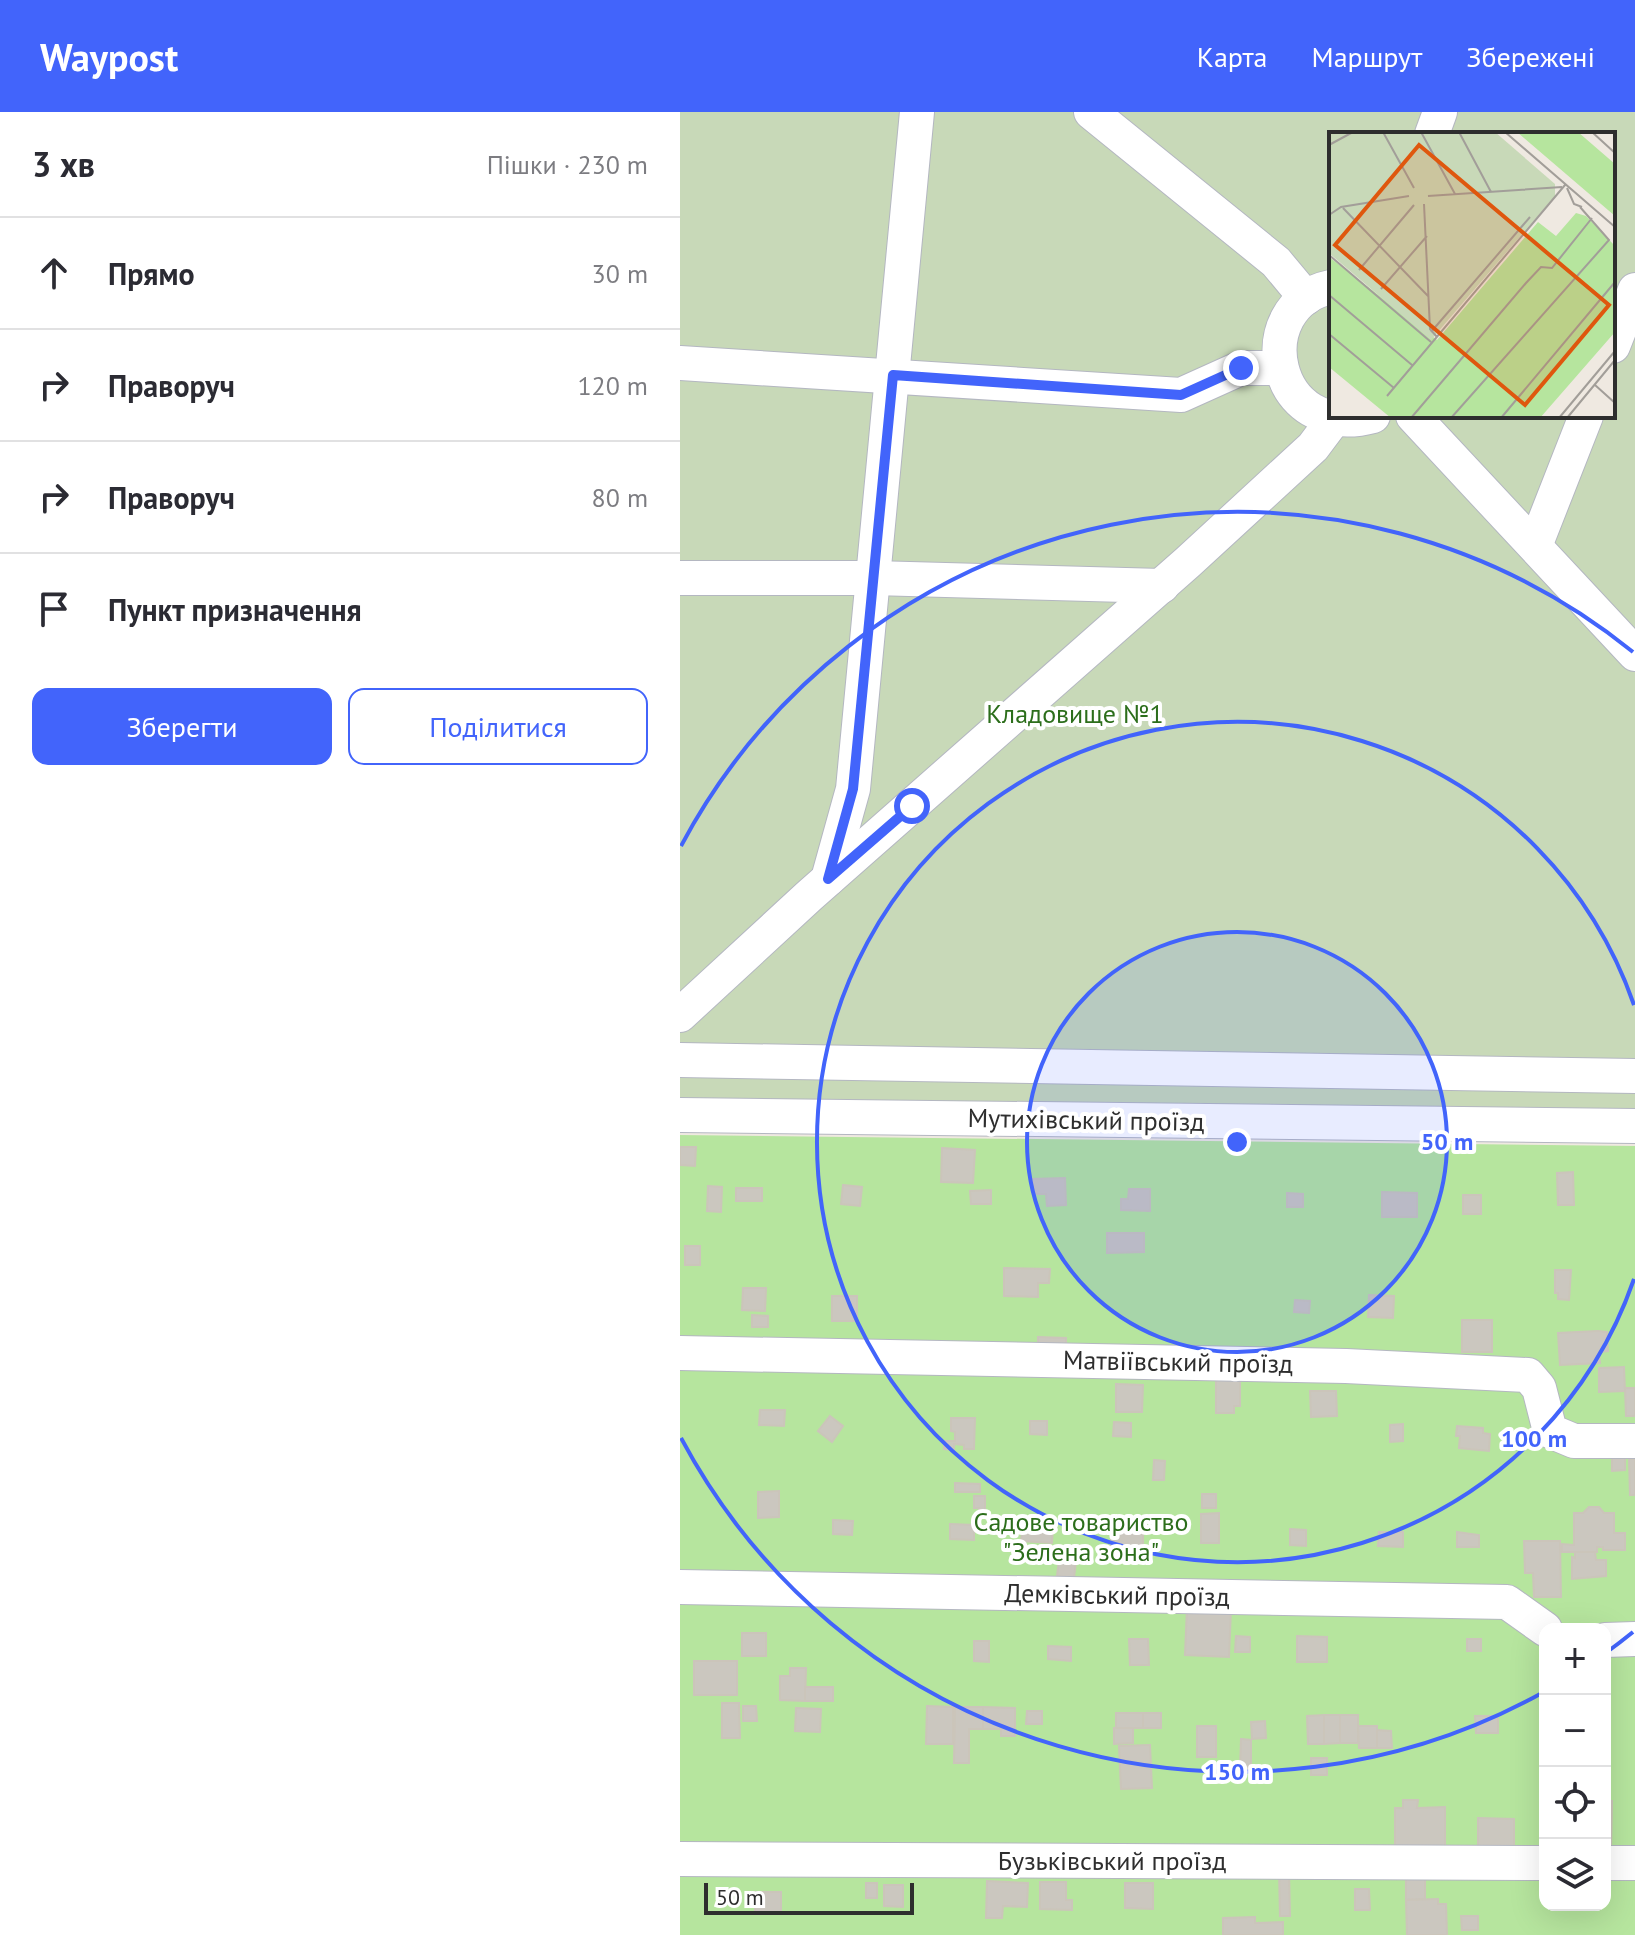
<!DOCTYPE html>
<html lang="uk">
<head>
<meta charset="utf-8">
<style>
	:root { --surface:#fff; --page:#f2f2f3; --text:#2b2b33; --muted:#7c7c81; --line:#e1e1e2; --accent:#4264fb }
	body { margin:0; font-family:"PT Sans",sans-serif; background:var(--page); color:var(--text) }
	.controls { position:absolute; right:24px; bottom:24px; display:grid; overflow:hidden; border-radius:16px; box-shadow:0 8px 32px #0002 }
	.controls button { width:72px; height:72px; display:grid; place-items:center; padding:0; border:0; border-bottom:2px solid var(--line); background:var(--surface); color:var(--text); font:40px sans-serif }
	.scale { position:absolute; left:24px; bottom:20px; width:210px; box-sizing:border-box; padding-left:8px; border:4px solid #2e2e2e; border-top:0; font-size:22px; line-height:28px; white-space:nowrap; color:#2e2e2e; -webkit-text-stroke:6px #fff; paint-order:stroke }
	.stop { position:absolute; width:24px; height:24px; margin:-18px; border:6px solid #4264fb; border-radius:50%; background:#fff }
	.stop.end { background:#4264fb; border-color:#fff; box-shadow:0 2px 8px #0008 }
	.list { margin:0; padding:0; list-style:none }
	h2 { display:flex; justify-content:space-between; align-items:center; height:104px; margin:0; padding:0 32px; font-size:34px }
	h2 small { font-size:26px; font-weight:400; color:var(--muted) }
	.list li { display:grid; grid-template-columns:52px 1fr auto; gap:24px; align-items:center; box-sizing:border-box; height:112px; padding:0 32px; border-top:2px solid var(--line) }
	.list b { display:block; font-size:30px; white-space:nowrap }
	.list em { font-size:26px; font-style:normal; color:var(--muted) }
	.actions { display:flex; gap:16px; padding:24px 32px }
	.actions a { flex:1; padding:18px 0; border:2px solid var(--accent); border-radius:16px; text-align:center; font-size:28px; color:var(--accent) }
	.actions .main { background:var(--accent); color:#fff }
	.icon { flex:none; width:44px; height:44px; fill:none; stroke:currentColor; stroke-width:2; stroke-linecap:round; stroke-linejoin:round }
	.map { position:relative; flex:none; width:955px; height:1823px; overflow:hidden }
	header { display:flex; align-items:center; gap:48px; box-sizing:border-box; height:112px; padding:0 40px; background:var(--accent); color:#fff }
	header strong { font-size:38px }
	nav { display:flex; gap:44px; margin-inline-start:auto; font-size:28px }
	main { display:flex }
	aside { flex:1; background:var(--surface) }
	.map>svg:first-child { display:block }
	.green { fill:#b6e59e; fill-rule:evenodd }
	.cemetery { fill:#c8d9b8; fill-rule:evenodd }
	.building { fill:#cbc7bf; stroke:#cbc5ba; stroke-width:2 }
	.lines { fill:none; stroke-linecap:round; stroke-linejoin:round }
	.minor-casing { stroke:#b4b7c1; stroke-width:36 }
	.minor { stroke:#fff; stroke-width:34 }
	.route { stroke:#4264fb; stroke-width:10 }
	.ring { fill:none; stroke:#4264fb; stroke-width:4 }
	.labels { text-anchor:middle; stroke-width:8; stroke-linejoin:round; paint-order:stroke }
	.park-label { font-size:26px; fill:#2c6e1b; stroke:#fff }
	.street-label { font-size:26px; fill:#2e2e2e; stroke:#fff }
	.inset-road { fill:none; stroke:#a29e99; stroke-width:2 }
	.view { fill:#df570e; fill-opacity:0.15; stroke:#df570e; stroke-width:4 }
	.inset-edge { fill:none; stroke:#2e2e2e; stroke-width:4 }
	.centre { fill:#4264fb; stroke:#fff; stroke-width:4 }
	.ring-label { font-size:24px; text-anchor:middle; font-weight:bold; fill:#4264fb; stroke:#fff; stroke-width:8; stroke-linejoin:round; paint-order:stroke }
</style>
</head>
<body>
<header>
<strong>Waypost</strong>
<nav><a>Карта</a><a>Маршрут</a><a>Збережені</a></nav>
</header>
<main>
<aside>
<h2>3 хв<small>Пішки · 230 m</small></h2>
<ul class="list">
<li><svg class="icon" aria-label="ahead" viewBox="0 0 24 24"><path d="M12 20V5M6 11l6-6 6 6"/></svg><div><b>Прямо</b></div><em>30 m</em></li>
<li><svg class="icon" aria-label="right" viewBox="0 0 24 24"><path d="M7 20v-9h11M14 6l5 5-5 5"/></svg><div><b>Праворуч</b></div><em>120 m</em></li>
<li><svg class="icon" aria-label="right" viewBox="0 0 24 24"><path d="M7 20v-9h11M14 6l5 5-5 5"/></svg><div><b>Праворуч</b></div><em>80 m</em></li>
<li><svg class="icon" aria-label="arrive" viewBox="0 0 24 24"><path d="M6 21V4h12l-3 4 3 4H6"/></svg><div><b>Пункт призначення</b></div></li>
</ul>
<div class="actions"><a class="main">Зберегти</a><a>Поділитися</a></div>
</aside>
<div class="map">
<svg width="955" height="1823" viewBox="0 0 955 1823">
	<rect width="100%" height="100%" fill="#efe9e1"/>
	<!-- green -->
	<path class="green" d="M0,1023L955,1034V1823H0ZM865,1517H925V1793H865Z"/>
	<!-- cemetery -->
	<path class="cemetery" d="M0,0H955V1000L0,989ZM651,22H933V304H651Z"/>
	<!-- building -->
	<g class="building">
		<path d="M0,1035H16L15,1054L0,1053Z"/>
		<path d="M262,1036L295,1038L293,1071L261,1070Z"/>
		<path d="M893,1060L894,1093H878L877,1061Z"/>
		<path d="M385,1066L386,1093L367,1094L366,1082H353L352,1067Z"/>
		<path d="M163,1073L182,1075L180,1094L161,1092Z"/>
		<path d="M28,1074L42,1075L41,1100L27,1099Z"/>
		<rect x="56" y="1076" width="26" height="13"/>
		<path d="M449,1077H470V1099L441,1098V1087H448Z"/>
		<path d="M311,1078V1092H291L290,1079Z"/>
		<path d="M702,1080L737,1081V1105H702Z"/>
		<path d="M607,1081L623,1082V1095H607Z"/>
		<rect x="783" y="1083" width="18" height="19"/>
		<path d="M427,1121H464V1140L427,1141Z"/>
		<rect x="5" y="1134" width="15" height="19"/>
		<path d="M324,1156L370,1157L369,1171H358V1185L324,1184Z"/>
		<path d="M875,1158H891L889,1188L878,1187V1181H875Z"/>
		<path d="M63,1176H86L85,1199L62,1198Z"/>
		<path d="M689,1183L714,1184L713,1206L688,1205Z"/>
		<rect x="152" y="1184" width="25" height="25"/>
		<path d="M615,1188L630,1189L629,1201L614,1200Z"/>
		<path d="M72,1203L88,1204V1215H72Z"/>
		<rect x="782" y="1208" width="30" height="32"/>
		<path d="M918,1219L927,1220L928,1239L919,1240L920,1251L880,1253L878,1221Z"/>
		<path d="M358,1225L386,1226V1242H358Z"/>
		<path d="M944,1255L945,1279L919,1280V1256Z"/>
		<path d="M536,1266L560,1267V1294H554V1301H536Z"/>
		<path d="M436,1272L463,1273L462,1300H436Z"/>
		<path d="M945,1276H955V1304H946Z"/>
		<path d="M630,1279H656L657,1304L631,1305Z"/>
		<path d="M80,1298H105L104,1314L79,1313Z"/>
		<path d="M150,1304L163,1314L152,1330L138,1319Z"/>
		<path d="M271,1306H295L294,1337H284V1333L274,1332V1338L264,1337V1329H275V1320L271,1319Z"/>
		<path d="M350,1309H367V1323L350,1322Z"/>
		<path d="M434,1310L451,1311V1325L433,1324Z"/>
		<path d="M723,1312V1329L710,1330V1313Z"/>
		<path d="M777,1314L803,1316V1321L810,1322L809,1339L779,1336L780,1324H776Z"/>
		<path d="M945,1340V1358L932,1359V1341Z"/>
		<path d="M949,1347H955V1383H950Z"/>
		<path d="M474,1348L485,1349L484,1368H473Z"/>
		<path d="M275,1371L300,1372V1380H275Z"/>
		<path d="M99,1379V1405L78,1406V1380Z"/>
		<rect x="522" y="1382" width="14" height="14"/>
		<path d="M294,1384H305V1405H299V1396H294Z"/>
		<path d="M909,1395H919L924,1401H934V1421H945V1438H923V1435H917V1440H882V1432L894,1433V1401H903Z"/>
		<path d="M539,1401V1431H521V1402Z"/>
		<path d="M153,1408L173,1409L172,1423L153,1422Z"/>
		<path d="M343,1411L373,1414L372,1431L341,1429Z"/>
		<path d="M270,1412L294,1413V1428L270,1427Z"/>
		<path d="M432,1413L463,1414V1434L431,1433Z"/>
		<path d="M610,1417L626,1418V1434L610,1433Z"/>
		<path d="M699,1420H723V1435L698,1434Z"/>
		<path d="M777,1420L799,1423V1435H777Z"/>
		<path d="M844,1429H880L881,1485H854L853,1461H845Z"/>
		<path d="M380,1439L397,1441L394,1466L377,1464Z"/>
		<path d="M895,1440H915L916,1448H926V1464L892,1467V1445L895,1446Z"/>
		<path d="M507,1495L551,1497L549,1545L505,1543Z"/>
		<rect x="62" y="1521" width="24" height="23"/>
		<path d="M556,1524L570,1525V1540H555Z"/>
		<path d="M617,1524L647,1525V1550H617Z"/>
		<path d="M449,1527H468L469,1553H450Z"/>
		<rect x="787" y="1527" width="14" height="12"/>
		<path d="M294,1529H309V1550L294,1549Z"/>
		<path d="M368,1534L391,1535V1549L368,1547Z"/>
		<rect x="14" y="1549" width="43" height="34"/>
		<path d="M110,1556H126L125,1589L100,1588V1564H110Z"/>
		<rect x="125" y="1575" width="28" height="14"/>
		<path d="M42,1591H59L60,1626H42Z"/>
		<path d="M63,1594H76L77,1609H63Z"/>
		<path d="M247,1594L273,1595V1632H246Z"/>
		<path d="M275,1595H303V1617H289V1651H274Z"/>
		<path d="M303,1595L335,1596V1624H321V1617H303Z"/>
		<path d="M116,1596L141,1597L140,1620L115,1619Z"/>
		<path d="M347,1599H362V1612H346Z"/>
		<rect x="436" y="1601" width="27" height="15"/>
		<rect x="463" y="1601" width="18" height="15"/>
		<path d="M644,1603H660V1631L644,1632Z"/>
		<path d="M644,1603V1632H628L627,1604Z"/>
		<rect x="660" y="1603" width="18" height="28"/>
		<path d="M795,1604H818V1621H796Z"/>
		<path d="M585,1609L586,1626L572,1627L571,1610Z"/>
		<rect x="517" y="1614" width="19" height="31"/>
		<path d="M678,1614H697V1636H679Z"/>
		<path d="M434,1616H453V1631L434,1632Z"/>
		<path d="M697,1618L711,1619L712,1636H697Z"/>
		<path d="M561,1627L571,1628V1657H560Z"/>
		<path d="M470,1633L472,1676L441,1677L439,1634Z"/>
		<rect x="631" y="1646" width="16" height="17"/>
		<path d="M723,1688H738L737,1696L765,1695V1735L715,1736V1696H723Z"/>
		<path d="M925,1689H932L931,1741H925Z"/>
		<path d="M798,1706L834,1707V1735L798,1734Z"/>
		<path d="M599,1758H609L610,1804H600Z"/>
		<path d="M726,1763H745V1787L726,1788Z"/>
		<path d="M307,1769L348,1771L347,1795L323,1794L322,1806H306Z"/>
		<path d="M360,1770H386V1788H392V1798L360,1797Z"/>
		<rect x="186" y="1771" width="11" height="15"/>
		<path d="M445,1771H473V1797L445,1796Z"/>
		<path d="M204,1773H223V1795L204,1794Z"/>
		<path d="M675,1777H689L690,1798H675Z"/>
		<rect x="75" y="1780" width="26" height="22"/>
		<path d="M758,1787V1792H766L767,1823H727L726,1788Z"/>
		<path d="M781,1804H798V1818H782Z"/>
		<path d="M575,1805V1811L603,1810V1823H543V1806Z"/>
	</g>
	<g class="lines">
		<defs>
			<g id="minor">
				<path d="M411,0L596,150L626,186"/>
				<path d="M752,22L760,0"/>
				<path d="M651,175C566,193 591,331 693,304"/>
				<path d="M933,234L955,178"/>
				<path d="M0,251L501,283L561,256H601"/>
				<path d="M733,304L955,542"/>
				<path d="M855,434L906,304"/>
				<path d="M0,466H193L482,474"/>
				<path d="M148,767L173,677L237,0"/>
				<path d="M0,903L129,784L508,450L633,335L654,307"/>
				<path d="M0,948L955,964"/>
				<path d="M0,1003L955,1014"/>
				<path d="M0,1241L666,1254L848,1263L859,1276L870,1319L894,1329H955"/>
				<path d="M0,1475L827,1490L865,1517"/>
				<path d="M925,1528L955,1527"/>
				<path d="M0,1747L865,1751"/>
				<path d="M925,1751H955"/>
			</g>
		</defs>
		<!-- minor casing -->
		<use href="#minor" class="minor-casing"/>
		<!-- minor -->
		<use href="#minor" class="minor"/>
	</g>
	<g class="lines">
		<!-- route -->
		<path class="route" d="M232,694L148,767L173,677L213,263L501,283L561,256"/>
	</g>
	<!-- distance rings -->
	<circle cx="557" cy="1030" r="210" fill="#4264fb" fill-opacity=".12"/>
	<g class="ring">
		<circle cx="557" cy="1030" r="210"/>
		<path d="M954 1167A420 420 0 1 1 954 893"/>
		<path d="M953 1520A630 630 0 0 1 927 1540M862 1581A630 630 0 0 1 1 1326M1 734A630 630 0 0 1 953 540"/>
	</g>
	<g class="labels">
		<!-- park labels -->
		<g class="park-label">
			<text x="395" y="611">Кладовище №1</text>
			<text x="401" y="1419">Садове товариство<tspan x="401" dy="30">"Зелена зона"</tspan></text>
		</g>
		<!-- street labels -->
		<g class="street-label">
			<text transform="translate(406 1008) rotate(1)" y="9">Мутихівський проїзд</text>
			<text transform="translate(498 1250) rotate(1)" y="9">Матвіївський проїзд</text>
			<text transform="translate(437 1483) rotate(1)" y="9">Демківський проїзд</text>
			<text x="432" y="1758">Бузьківський проїзд</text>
		</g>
	</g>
	<!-- overview -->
	<g transform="translate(649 20)">
		<rect width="286" height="286" fill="#efe9e1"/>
		<path d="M188,0H249L286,32V84ZM247,81L257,84L286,114V200L211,286H62L0,235V125L108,208L209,90L227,104Z" fill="#b6e59e"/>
		<path d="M0,0H166L226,52V64L102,208L0,121Z" fill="#c8d9b8"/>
		<path class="inset-road" d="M54,0L85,56M92,0L126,62M130,0L162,60M176,0L286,95M263,0L286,21M0,13L24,0M238,56L245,72L253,75M99,64L233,55M95,72L101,197L108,205M14,76L99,164M0,83L12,75L80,64M0,123L102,210M30,138L85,73M52,157L98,104M0,163L83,233M102,200L201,85M0,202L65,256M266,253L286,271M58,264L236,53M82,286L197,151L212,135L223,136L263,86M122,286L280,108L251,75M172,286L286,150M230,286L286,219M238,286L286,228"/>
		<path class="view" d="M90,13L280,173L196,273L6,113Z"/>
		<rect width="286" height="286" class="inset-edge"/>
	</g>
	<circle cx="557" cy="1030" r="12" class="centre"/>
	<g class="ring-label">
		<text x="767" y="1038">50 m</text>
		<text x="854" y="1335">100 m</text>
		<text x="557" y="1668">150 m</text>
	</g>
</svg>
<div class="controls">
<button>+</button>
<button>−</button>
<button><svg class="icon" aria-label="locate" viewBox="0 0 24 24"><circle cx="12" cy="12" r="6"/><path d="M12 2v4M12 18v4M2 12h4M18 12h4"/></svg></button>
<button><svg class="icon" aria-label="layers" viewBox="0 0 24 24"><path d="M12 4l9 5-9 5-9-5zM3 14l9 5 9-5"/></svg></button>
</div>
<div class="scale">50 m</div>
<div class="stop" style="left:232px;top:694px"></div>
<div class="stop end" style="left:561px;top:256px"></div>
</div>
</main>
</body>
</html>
